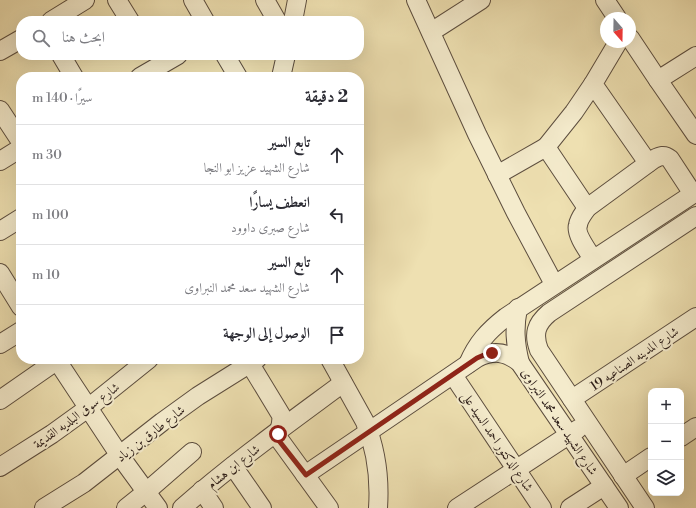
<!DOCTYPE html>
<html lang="ar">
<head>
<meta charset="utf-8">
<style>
	:root { --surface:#fff; --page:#f2f2f3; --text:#2b2b33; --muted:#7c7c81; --line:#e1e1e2 }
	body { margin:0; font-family:"Libre Bodoni",Amiri,serif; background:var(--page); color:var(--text); direction:rtl }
	.controls { position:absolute; right:12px; bottom:12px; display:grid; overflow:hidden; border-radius:8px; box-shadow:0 4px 16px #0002 }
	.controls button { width:36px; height:36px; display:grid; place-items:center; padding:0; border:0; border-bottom:1px solid var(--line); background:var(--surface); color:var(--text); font:20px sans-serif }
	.compass { position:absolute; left:600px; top:12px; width:36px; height:36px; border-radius:50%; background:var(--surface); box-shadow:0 4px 16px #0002; rotate:160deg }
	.stop { position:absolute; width:12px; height:12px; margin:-9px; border:3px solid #8f2418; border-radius:50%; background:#fff }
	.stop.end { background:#8f2418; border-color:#fff; box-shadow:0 1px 4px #0008 }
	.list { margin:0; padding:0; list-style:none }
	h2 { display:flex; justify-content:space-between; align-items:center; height:52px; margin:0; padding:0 16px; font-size:17px }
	h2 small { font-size:13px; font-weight:400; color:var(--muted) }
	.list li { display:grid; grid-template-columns:26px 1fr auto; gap:12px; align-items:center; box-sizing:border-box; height:60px; padding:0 16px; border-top:1px solid var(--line) }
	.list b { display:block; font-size:15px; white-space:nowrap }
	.list p { margin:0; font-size:13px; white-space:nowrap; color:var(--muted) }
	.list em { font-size:13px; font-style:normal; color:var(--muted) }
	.icon { flex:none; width:22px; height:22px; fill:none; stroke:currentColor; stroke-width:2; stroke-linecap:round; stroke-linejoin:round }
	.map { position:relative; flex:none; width:696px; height:508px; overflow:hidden; direction:ltr }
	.search { position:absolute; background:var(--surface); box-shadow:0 4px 16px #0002; left:16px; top:16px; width:348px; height:44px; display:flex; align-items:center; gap:10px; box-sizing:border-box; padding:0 14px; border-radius:16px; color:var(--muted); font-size:15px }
	.panel { position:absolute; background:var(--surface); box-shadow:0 4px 16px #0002; left:16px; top:72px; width:348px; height:292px; border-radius:16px; direction:rtl }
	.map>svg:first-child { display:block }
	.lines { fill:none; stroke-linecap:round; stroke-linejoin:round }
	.minor-casing { stroke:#5d4e3f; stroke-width:20 }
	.minor { stroke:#f4ebcc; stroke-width:18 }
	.route { stroke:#8f2418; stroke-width:5 }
	.labels { text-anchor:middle; stroke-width:4; stroke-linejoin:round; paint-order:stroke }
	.street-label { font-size:13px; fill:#2d1e19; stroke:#f4ebcc }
</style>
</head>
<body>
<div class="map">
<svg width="696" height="508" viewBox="0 0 696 508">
	<rect width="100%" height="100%" fill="#eee0b1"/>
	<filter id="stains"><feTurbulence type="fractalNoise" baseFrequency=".005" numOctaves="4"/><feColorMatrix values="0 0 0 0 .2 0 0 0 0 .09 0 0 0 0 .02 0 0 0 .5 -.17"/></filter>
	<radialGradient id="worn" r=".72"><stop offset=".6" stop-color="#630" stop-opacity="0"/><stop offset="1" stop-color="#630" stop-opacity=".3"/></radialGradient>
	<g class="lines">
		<defs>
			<g id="minor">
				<path d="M117,0L130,21"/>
				<path d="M193,0L205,21"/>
				<path d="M265,0L277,21"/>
				<path d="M416,0L477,134L516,213L554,284"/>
				<path d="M605,0L617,18"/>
				<path d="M51,21L85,0"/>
				<path d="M293,21L297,0"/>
				<path d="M431,32L481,0"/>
				<path d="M630,38L658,80L696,135"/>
				<path d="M618,42L593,84L648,163"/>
				<path d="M0,51L21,39"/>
				<path d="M61,55L74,77"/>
				<path d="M225,55L238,77"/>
				<path d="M140,77L178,55"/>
				<path d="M281,77L286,55"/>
				<path d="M658,80L696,56"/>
				<path d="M0,110L21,142"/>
				<path d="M546,147L574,112L593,84"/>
				<path d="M0,161L21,148"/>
				<path d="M497,175L546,147L587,208"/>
				<path d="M0,231L21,218"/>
				<path d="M593,259C588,251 575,234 578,225C579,218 584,213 587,208L654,159C660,156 664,154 670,159L693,194"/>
				<path d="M0,273L21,307"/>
				<path d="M518,308C514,328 515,343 520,363"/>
				<path d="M0,344L21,331"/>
				<path d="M56,359L120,456L158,508"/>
				<path d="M247,359L281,415C283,425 277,430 279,439L329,508"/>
				<path d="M330,359L365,422C376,449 380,479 378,508"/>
				<path d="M468,364C477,343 488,331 506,317L696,192"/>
				<path d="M453,375L542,508"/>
				<path d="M572,399L696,317"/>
				<path d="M0,400L59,359"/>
				<path d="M681,437L696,427"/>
				<path d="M233,466L262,508"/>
				<path d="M0,467L52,434L88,408L149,359"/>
				<path d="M305,475L477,358C493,350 506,351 520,363L619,508"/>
				<path d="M623,476L651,457"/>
				<path d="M202,490L214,508"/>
				<path d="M44,508L84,483L162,422L198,396L257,359"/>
				<path d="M126,508L146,492L192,452"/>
				<path d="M182,508C233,463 289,423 343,383"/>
				<path d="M457,508L578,429"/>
				<path d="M570,508L604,486"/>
				<path d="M645,508L539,350C533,334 536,324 549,313L696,216"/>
			</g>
		</defs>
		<!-- minor casing -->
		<use href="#minor" class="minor-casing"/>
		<!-- minor -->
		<use href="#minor" class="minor"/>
	</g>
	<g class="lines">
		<!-- route -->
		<path class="route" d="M278,434V437L280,442L306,475L477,358L484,355L492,353"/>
	</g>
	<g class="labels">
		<!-- street labels -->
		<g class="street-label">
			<text transform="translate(634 358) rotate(-34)" y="5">شارع المدينه الصناعيه 19</text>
			<text transform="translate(76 415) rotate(-36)" y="5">شارع سوق البلديه القديمة</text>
			<text transform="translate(560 421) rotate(56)" y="5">شارع الشهيد سعد محمد النبراوى</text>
			<text transform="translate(150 433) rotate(-38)" y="5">شارع طارق بن زياد</text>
			<text transform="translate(498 441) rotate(56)" y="5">شارع الدكتور احمد السيد على</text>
			<text transform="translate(233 466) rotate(-38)" y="5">شارع ابن هشام</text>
		</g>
	</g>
	<rect width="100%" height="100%" filter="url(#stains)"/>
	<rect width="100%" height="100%" fill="url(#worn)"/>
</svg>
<div class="controls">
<button>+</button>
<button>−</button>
<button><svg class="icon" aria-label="layers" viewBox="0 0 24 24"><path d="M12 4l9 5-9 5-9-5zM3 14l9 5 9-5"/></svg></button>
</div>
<svg class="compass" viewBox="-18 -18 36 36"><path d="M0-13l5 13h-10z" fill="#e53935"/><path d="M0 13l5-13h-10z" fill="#7c7c81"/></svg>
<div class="stop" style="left:278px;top:434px"></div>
<div class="stop end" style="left:492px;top:353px"></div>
<div class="search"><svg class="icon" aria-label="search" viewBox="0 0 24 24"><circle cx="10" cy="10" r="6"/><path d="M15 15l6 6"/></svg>ابحث هنا</div>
<section class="panel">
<h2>2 دقيقة<small>سيرًا · 140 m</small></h2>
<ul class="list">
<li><svg class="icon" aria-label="ahead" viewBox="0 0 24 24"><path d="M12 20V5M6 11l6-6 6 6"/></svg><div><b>تابع السير</b><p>شارع الشهيد عزيز ابو النجا</p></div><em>30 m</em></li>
<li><svg class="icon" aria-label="left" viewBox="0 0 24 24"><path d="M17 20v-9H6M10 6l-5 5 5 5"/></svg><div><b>انعطف يسارًا</b><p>شارع صبرى داوود</p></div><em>100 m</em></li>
<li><svg class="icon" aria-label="ahead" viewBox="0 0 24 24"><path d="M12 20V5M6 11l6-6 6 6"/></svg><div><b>تابع السير</b><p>شارع الشهيد سعد محمد النبراوى</p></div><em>10 m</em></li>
<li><svg class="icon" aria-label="arrive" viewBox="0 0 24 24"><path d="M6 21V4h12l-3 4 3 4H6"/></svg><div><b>الوصول إلى الوجهة</b></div></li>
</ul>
</section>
</div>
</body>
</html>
